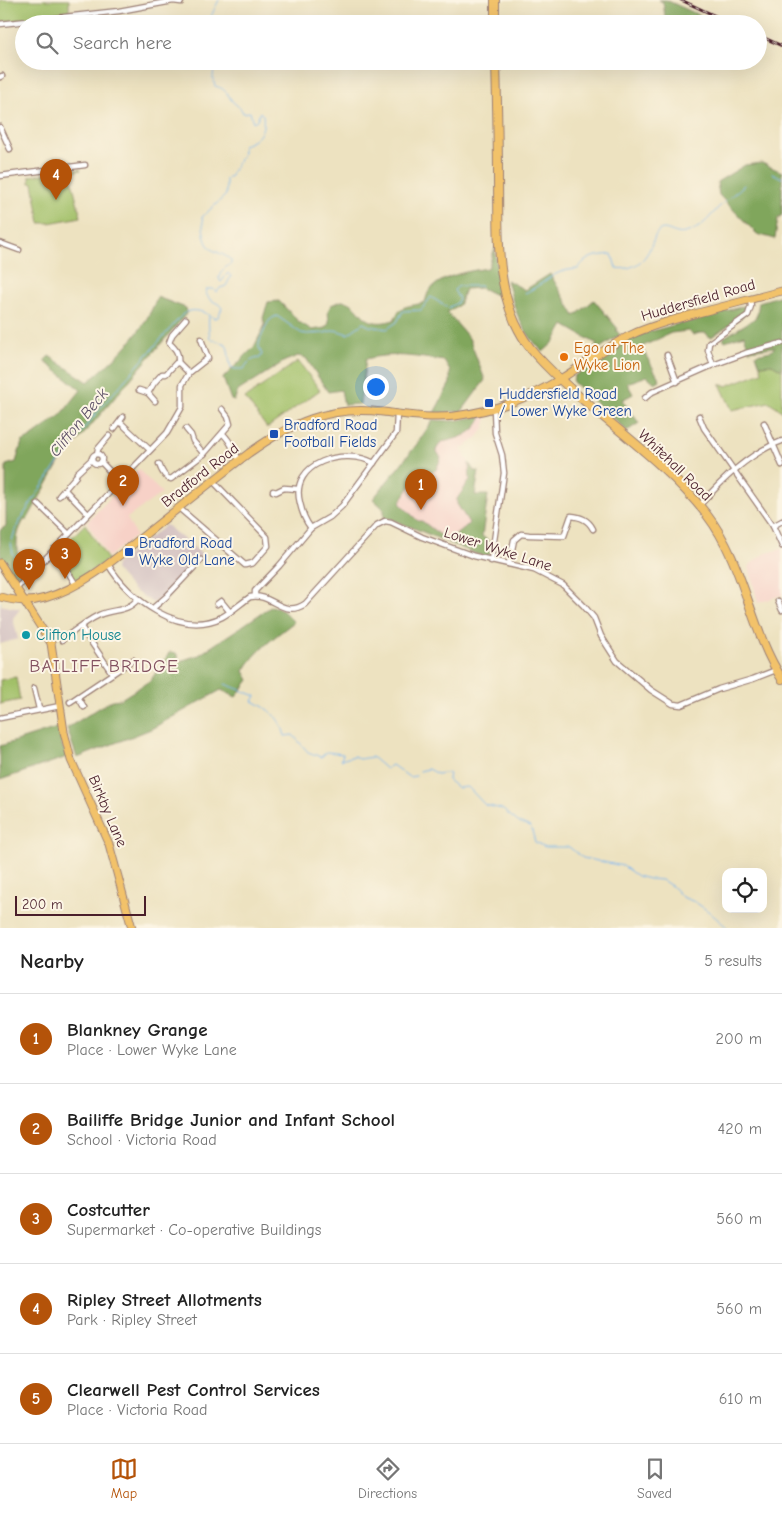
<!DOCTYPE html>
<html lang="en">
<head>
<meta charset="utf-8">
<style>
	:root { --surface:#fff; --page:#f6f6f6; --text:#222; --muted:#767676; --line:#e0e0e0; --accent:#b45309 }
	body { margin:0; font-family:"Comic Neue",sans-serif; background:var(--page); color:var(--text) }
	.controls { position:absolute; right:15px; bottom:15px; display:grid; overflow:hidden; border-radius:10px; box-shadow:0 5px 20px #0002 }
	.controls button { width:45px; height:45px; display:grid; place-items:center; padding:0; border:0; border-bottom:1px solid var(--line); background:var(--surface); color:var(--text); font:25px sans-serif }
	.scale { position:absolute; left:15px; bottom:12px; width:131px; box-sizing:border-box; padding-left:5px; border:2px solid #4a1f2b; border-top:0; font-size:14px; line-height:18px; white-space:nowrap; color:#4a1f2b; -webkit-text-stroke:4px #fcf5e5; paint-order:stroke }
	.you { position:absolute; left:375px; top:386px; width:18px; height:18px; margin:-12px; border:4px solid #fff; border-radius:50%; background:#1a73e8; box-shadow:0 0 0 8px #1a73e833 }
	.badge { display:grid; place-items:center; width:32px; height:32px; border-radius:50%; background:var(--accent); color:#fff; font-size:16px; font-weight:700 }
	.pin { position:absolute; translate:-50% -41px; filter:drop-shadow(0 1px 2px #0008) }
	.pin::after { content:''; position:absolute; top:26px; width:18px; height:15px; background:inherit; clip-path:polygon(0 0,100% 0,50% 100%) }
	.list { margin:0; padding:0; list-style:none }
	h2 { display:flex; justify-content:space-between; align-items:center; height:65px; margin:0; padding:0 20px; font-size:21px }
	h2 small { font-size:16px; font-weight:400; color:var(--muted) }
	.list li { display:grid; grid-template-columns:32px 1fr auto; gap:15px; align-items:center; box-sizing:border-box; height:90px; padding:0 20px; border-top:1px solid var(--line) }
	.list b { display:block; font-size:19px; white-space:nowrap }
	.list p { margin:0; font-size:16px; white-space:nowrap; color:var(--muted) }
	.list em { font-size:16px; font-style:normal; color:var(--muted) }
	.icon { flex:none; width:28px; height:28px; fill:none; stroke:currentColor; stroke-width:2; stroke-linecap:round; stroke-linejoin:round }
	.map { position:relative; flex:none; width:782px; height:928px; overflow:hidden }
	.search { position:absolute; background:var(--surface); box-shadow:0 5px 20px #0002; left:15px; right:15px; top:15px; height:55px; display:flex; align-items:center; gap:12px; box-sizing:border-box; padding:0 18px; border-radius:28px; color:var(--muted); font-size:19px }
	.sheet { height:515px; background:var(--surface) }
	nav { display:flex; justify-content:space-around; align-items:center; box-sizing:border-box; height:70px; border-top:1px solid var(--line); background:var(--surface); font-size:14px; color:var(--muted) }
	nav a { display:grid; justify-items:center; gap:2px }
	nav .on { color:var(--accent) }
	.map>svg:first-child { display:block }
	.built { fill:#f7d1c7 }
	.industrial { fill:#d2bfc0 }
	.green { fill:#a1c068; stroke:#76704a }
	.forest { fill:#80a65c; stroke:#656244 }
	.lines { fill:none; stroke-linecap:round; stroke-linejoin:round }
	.stream { stroke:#7eb8ef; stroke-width:1 }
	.minor-casing { stroke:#9c8076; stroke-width:7 }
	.primary-casing { stroke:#9c8076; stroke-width:9 }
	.trunk-casing { stroke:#9c8076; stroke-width:10 }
	.minor { stroke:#fff; stroke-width:4.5 }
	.primary { stroke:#f2c26a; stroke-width:7 }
	.trunk { stroke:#f2c26a; stroke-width:8 }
	.rail-casing { stroke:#4a1f2b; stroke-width:3 }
	.rail { stroke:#fcf5e5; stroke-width:1; stroke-dasharray:4; stroke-linecap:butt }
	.food-dot { fill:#e8710a; stroke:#fcf5e5; stroke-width:2 }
	.transit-dot { fill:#1a4fb4; stroke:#fcf5e5; stroke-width:2 }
	.culture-dot { fill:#0f9aa8; stroke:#fcf5e5; stroke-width:2 }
	.labels { text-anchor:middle; stroke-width:4; stroke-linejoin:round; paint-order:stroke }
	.street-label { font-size:15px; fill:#4a1f2b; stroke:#fcf5e5 }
	.food-label { font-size:15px; fill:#c56008; stroke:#fcf5e5; text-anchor:start }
	.transit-label { font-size:15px; fill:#164399; stroke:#fcf5e5; text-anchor:start }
	.culture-label { font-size:15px; fill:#0d838f; stroke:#fcf5e5; text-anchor:start }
	.water-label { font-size:16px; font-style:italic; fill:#5a4d66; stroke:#fcf5e5 }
	.quarter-label { font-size:18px; letter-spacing:1px; fill:#835160; stroke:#fcf5e5 }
</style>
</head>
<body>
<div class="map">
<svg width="782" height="928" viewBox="0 0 782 928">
	<rect width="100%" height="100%" fill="#fcf5e5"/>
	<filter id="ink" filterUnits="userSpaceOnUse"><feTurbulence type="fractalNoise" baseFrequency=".02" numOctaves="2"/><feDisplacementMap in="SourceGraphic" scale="10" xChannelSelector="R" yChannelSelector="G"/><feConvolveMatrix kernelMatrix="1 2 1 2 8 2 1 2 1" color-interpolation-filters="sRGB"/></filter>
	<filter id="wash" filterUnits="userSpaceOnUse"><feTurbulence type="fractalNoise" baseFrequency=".0096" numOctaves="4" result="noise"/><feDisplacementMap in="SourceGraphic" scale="20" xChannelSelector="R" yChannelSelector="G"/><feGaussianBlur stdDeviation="1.12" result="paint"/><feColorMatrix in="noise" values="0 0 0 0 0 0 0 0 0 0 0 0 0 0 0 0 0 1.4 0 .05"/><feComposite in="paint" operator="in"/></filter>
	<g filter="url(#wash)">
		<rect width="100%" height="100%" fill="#ede2c0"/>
		<!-- built -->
		<g class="built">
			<path d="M482,416L487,418L484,429L476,439L461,449L474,471H479L475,495H488L482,536L491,543L490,554L411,529L385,509L453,421Z"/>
			<path d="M138,469L162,493L127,518L136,536L108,557L87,522Z"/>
			<path d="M782,549V595L758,603L749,567L751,564L764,554Z"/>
		</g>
		<!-- industrial -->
		<g class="industrial">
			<path d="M166,525L202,554L160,599L153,603L133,590L115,569L116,564Z"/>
			<path d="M0,605L20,609L13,618L18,639L0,644Z"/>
		</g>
		<!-- green -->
		<g class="green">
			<path d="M0,0H69V14L0,22Z"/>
			<path d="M80,169L81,170L70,173L81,217L49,223H40L33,183H30V176Z"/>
			<path d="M298,361L320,390L267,428L245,398Z"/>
			<path d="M772,364L782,370V412L777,407L769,402L732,410L720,384L726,386L762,372L760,365Z"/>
			<path d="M85,524L108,560L75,581L58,551Z"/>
			<path d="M16,677L20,700L0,704V680Z"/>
		</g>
		<!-- forest -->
		<g class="forest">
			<path d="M659,0H666L719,24H666L663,2Z"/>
			<path d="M762,163L782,172V215L778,218L775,239L757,234L719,195L717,182L745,165Z"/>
			<path d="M495,248L498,282L502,298L481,288L465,289L459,305L447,312L469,338L485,380L462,411L434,413L450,383V371L444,361C418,357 391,352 366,359L360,404L344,405L341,390L328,392L306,358L298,356L285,361L238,391L234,401L231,400L223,378L254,347L265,325L263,318L268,302L279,301L299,322L312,330L325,328L329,323L328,311L331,305C334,304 339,301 342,301C363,301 358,331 394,320C402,302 409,308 425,302C426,299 427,294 429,291C442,275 469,271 488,268Z"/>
			<path d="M550,274L575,316L594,300L618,329L616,330L620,335L592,353L591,352L597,344L564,325L554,342L543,352C519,327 516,313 507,280L525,290Z"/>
			<path d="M782,295V370L772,364L760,365L756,354L771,351L775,347L749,350L744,335L725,341L723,338L754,319L757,315L759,302Z"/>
			<path d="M157,297L186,308L187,313L59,463L27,520H24C20,527 17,534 17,543C16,558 25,564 19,581L0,555V530L6,526V465L16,462L22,442L31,437L61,415L81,390L44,361L49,356L88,382C117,357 144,333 157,297Z"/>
			<path d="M744,306L748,310L746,314L710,338L706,333H700L693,335L688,331L671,333L641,347L660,380L655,383L647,376L627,383L633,394L622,400L639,423L627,431L573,382L574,376L627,341L645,333Z"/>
			<path d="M482,416C476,434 458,439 441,442L436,450L441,458L436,470C415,478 411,483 400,503L418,521H422L443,537L451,540C456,533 463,530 469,523L457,504V499L470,480L469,463L474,471H479L475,495H488L482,536L491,543L490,554L486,558L389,518L384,519V509L373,499L417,444L433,420L453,421Z"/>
			<path d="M272,606L283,611L294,622C276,636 255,651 244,671L249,680L236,697L221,690L151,729L77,758L67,728L112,700L121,699L151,680L170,652L176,653L180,661L199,655Z"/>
			<path d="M60,727L62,745L67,757L0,780V746Z"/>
		</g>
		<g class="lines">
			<!-- stream -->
			<g class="stream">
				<path d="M213,24L210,21C211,15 216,6 219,0"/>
				<path d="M772,173L782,178"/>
				<path d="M525,293C547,283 551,270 578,269C587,255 597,256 612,254L616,268C633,271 645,261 651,246C654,240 655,233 660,230C667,226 675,236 685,233C701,229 708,219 718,208C726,200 736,193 744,185"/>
				<path d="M209,315C208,324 209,330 210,339L226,344C230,352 228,360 231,367L235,369H244C248,361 252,359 260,358L262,354C256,345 260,340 264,331C268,323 268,319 277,316L301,333L307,334L324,333L335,330L348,334L363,323L369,326L387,329L397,322L403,311L421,310L431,297L448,308L457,303L459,299L454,290L459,286H481"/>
				<path d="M17,579L21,570L19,562L13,554L11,543L16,528L29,506L67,450L103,405L183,314C193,307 205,312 214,318L218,317L222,308C217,300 210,304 206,293L207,289H213L217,292L220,288L226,286L231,276L228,273L221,282L219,279C220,271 224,268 231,264V260C225,255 223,255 217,252C202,247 204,228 202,217L226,195V178L231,176C234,164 245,159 243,145C259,140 265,132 263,115L260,112L257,120L253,122L250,112L243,113C241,108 239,107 234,103C227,96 228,89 215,86L213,78L214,67L210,61"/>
				<path d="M0,604L1,603"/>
				<path d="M225,684L256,696L253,701C269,709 281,718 285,736L293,735L308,752L321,757L327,752L343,754L341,760L354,756L360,759L372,757L386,769L392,765L409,777L416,776"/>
				<path d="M420,771L428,769L437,774L449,772L448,780L458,788L468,787L485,805L502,809L518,822L531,827L535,842L545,847H569L583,858L623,866L637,876L649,879L662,880L673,887L682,897L695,902L708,911L728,928"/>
			</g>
		</g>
	</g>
	<g filter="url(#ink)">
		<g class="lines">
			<defs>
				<g id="minor">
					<path d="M0,24L119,11L173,1L181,2"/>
					<path d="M0,77L2,76"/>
					<path d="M0,127L10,149"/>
					<path d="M0,176L85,165"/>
					<path d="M0,243L19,250"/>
					<path d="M667,355L677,382"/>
					<path d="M178,363C179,353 176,349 169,343L172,335L186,319"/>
					<path d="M713,365L708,350L709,343L748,315L751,306L750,299"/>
					<path d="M139,390L148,393L155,401"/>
					<path d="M148,393L154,383L162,374H166L176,363H179L189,373"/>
					<path d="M645,398L652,392L713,365L746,353L782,343"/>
					<path d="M699,416L704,428L773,526L782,546"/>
					<path d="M120,422L150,450"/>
					<path d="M764,423L782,465"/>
					<path d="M114,429L123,417"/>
					<path d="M186,429L191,435L193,441L204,454"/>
					<path d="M223,434C232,442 233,451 240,461"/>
					<path d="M97,454L98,449L109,436"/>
					<circle cx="97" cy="459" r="5"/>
					<path d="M101,462L120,482"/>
					<path d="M159,464C161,470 165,478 171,479L204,454L230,424L228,417L222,409"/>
					<path d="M77,473L92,459"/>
					<path d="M65,490L88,514"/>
					<path d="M273,491L276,492L284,488L298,489"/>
					<path d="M59,496L76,476"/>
					<path d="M38,504L69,534"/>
					<path d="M699,506C722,480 749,453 782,441"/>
					<path d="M179,508L245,565L253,563L268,546L267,537L213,481"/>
					<path d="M773,526L782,521"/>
					<path d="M311,528C305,521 302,512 300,503C289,462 345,447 374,463"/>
					<path d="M54,549L76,585"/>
					<path d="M491,561L504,473L502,455L495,433L494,409"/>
					<path d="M108,564C128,599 180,638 222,617C232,612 241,603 250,597C272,592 282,619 305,604L377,525L385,521L391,522L422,537L474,556L534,570L563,585L584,606L594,618L601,636L617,661L651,690L673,704L681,705L719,689L753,679L776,670"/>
					<path d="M509,564L514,540L521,534L529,535L564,536L571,516C580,517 588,519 593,529"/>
					<path d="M16,589L167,433L182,407V385L189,373L208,358L201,339"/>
					<path d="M255,596V591L279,566L311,528L330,517L342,506L396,433L397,414"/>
					<path d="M778,601L782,610"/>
					<path d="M217,604L221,601L230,612"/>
					<path d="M153,608L166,597L201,560"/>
					<path d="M81,627L112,673"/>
					<path d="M62,640C73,632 86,621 99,615C115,608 126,613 138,599"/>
					<path d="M34,688L39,709"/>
					<path d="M78,697L84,707"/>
					<path d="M70,702L133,660"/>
					<path d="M0,718L60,706"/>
				</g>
				<g id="primary">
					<path d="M0,563L51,643L64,732L71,760L109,844L132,928"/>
					<path d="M0,597C16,601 29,603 45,598C84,587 116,558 147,533C181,506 215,479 249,453C291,423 330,405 383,412C408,415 431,419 455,416C497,410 525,400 562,378C585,364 607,346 633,334C653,325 676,319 698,313C726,306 754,298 782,291"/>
				</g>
				<g id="trunk">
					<path d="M495,0V24"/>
					<path d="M496,61C497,100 498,139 498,178C499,238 493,307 536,355C588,412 660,454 707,515C745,564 749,628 782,679"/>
				</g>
			</defs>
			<!-- minor casing -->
			<use href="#minor" class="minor-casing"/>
			<!-- primary casing -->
			<use href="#primary" class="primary-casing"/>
			<!-- trunk casing -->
			<use href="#trunk" class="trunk-casing"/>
			<!-- minor -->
			<use href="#minor" class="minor"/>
			<!-- primary -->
			<use href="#primary" class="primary"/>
			<!-- trunk -->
			<use href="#trunk" class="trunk"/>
			<defs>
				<g id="rail">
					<path d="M681,0L733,24"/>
					<path d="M758,35L782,46"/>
				</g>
			</defs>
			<!-- rail casing -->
			<use href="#rail" class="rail-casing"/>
			<!-- rail -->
			<use href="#rail" class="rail"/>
		</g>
	</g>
	<!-- markers -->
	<circle class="food-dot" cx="564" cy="357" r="5"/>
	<g class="transit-dot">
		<rect x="484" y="398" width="10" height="10" rx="2.5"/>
		<rect x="269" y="429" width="10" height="10" rx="2.5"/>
		<rect x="124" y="547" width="10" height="10" rx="2.5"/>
	</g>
	<circle class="culture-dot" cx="26" cy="635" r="5"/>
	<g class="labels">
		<!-- street labels -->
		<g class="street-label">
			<text transform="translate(698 300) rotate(-16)" y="5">Huddersfield Road</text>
			<text transform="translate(675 465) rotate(44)" y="5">Whitehall Road</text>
			<text transform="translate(200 475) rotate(-38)" y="5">Bradford Road</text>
			<text transform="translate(498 549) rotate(18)" y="5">Lower Wyke Lane</text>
			<text transform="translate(108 811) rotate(67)" y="5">Birkby Lane</text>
		</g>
		<!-- food labels -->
		<g class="food-label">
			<text x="574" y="353">Ego at The<tspan x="574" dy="17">Wyke Lion</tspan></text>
		</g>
		<!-- transit labels -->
		<g class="transit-label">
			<text x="499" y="399">Huddersfield Road<tspan x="499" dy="17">/ Lower Wyke Green</tspan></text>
			<text x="284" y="430">Bradford Road<tspan x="284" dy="17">Football Fields</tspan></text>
			<text x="139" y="548">Bradford Road<tspan x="139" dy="17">Wyke Old Lane</tspan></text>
		</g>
		<!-- culture labels -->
		<g class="culture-label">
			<text x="36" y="640">Clifton House</text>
		</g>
		<!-- water labels -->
		<g class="water-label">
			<text transform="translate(78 422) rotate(-51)" y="6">Clifton Beck</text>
		</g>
		<!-- quarter labels -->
		<g class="quarter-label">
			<text x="104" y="672">BAILIFF BRIDGE</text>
		</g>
	</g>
</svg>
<div class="controls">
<button><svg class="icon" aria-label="locate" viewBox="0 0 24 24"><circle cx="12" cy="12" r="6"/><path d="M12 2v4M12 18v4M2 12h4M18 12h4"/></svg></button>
</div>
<div class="scale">200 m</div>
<div class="you"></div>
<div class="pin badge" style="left:421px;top:510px">1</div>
<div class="pin badge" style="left:123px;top:506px">2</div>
<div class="pin badge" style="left:65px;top:579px">3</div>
<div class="pin badge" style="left:56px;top:200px">4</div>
<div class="pin badge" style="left:29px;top:590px">5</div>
<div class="search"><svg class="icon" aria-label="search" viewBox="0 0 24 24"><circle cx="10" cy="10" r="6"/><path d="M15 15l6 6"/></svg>Search here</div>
</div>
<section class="sheet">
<h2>Nearby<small>5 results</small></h2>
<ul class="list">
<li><span class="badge">1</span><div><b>Blankney Grange</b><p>Place · Lower Wyke Lane</p></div><em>200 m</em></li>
<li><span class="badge">2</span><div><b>Bailiffe Bridge Junior and Infant School</b><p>School · Victoria Road</p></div><em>420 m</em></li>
<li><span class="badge">3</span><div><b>Costcutter</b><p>Supermarket · Co-operative Buildings</p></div><em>560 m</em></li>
<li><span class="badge">4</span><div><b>Ripley Street Allotments</b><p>Park · Ripley Street</p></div><em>560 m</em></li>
<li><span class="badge">5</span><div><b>Clearwell Pest Control Services</b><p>Place · Victoria Road</p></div><em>610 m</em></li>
</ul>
</section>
<nav>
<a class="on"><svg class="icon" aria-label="map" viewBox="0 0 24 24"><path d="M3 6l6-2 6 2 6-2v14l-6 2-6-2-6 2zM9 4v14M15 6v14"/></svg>Map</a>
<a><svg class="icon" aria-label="directions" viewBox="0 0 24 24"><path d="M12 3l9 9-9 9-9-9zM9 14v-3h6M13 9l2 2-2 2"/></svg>Directions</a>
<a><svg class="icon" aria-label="saved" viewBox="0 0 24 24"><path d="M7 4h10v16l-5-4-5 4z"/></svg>Saved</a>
</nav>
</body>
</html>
